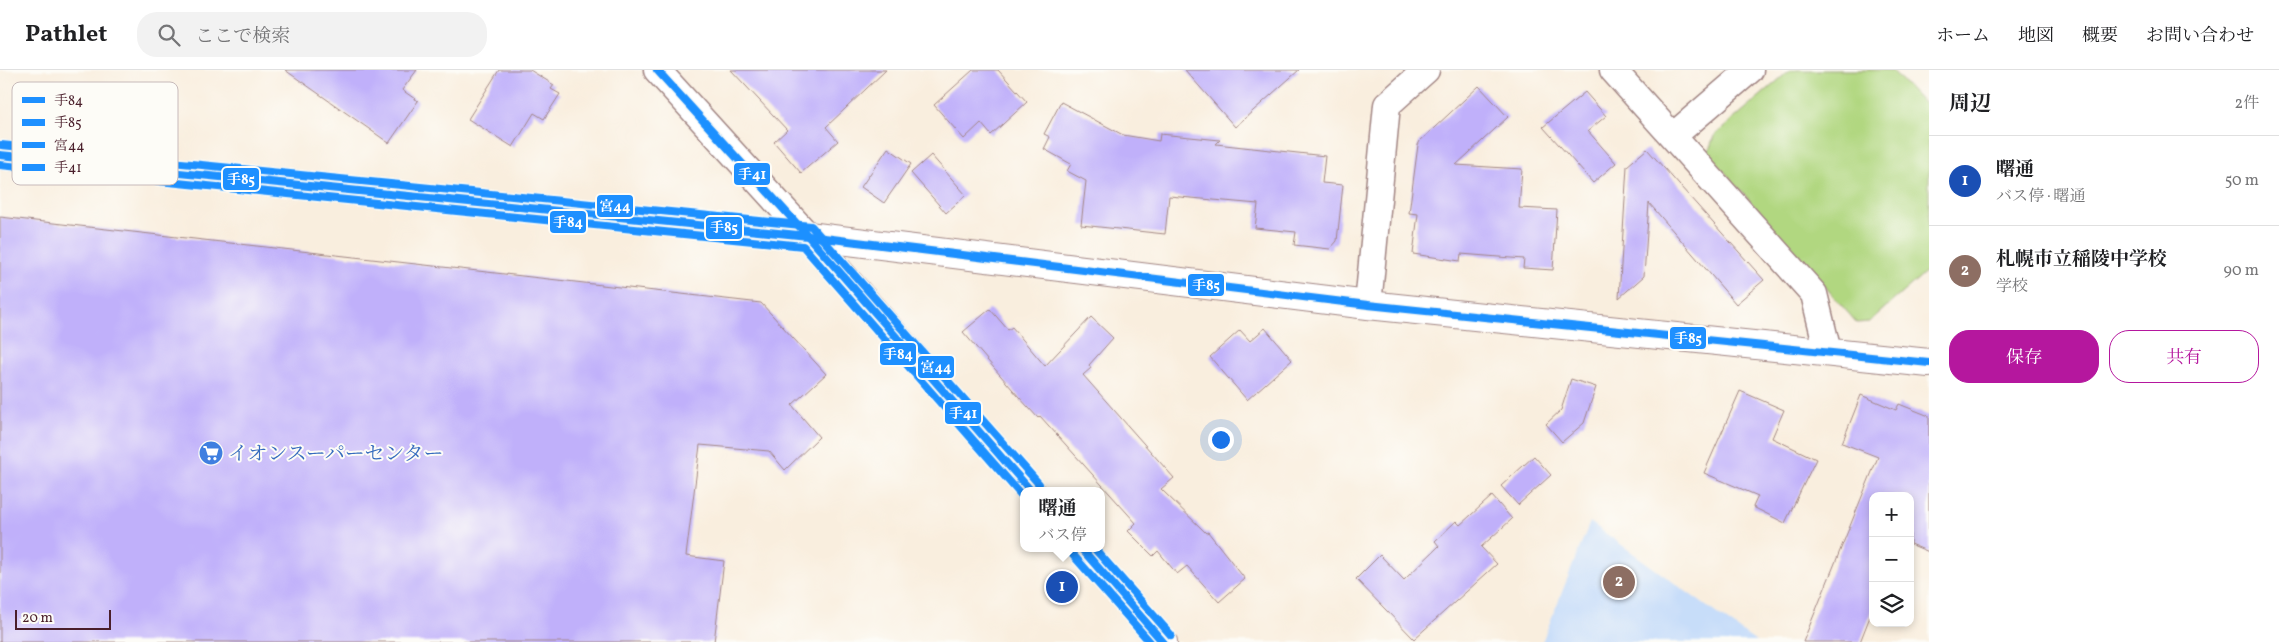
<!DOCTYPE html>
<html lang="ja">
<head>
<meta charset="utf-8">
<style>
	:root { --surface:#fff; --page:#f2f2f2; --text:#202124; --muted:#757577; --line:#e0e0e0; --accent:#b5179e }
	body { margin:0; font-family:Vollkorn,"Noto Serif JP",serif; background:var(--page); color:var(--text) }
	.controls { position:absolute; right:15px; bottom:15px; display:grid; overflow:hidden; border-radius:10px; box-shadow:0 2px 8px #0003 }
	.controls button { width:45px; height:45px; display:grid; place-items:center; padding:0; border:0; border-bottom:1px solid var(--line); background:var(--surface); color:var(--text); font:25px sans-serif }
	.scale { position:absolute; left:15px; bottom:12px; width:96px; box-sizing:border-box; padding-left:5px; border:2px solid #4a1f2b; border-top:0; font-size:14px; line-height:18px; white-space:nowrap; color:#4a1f2b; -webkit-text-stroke:4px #fdfcf7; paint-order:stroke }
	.you { position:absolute; left:1220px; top:369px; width:18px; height:18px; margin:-12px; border:4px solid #fff; border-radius:50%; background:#1a73e8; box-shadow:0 0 0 8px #1a73e833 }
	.badge { display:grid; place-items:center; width:32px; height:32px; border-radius:50%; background:var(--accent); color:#fff; font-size:16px; font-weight:700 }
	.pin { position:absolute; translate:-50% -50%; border:2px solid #fff; box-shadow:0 1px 5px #0006 }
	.popup { position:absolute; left:1020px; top:417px; width:85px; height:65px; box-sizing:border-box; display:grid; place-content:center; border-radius:10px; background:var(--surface); filter:drop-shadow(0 1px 4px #0005); font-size:16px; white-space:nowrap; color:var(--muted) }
	.popup b { font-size:19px; color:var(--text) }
	.popup::after { content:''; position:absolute; left:50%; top:100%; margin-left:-10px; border:10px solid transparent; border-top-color:var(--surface) }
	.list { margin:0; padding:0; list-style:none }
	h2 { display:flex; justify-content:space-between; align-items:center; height:65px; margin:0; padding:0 20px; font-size:21px }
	h2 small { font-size:16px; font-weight:400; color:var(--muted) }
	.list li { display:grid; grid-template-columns:32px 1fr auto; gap:15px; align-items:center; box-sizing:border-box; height:90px; padding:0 20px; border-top:1px solid var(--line) }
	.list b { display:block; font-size:19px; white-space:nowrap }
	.list p { margin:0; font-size:16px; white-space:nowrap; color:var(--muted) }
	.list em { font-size:16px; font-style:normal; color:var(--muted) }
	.actions { display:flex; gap:10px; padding:15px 20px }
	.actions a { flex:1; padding:11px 0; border:1px solid var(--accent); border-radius:20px; text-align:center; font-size:18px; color:var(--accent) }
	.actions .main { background:var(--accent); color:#fff }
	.icon { flex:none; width:28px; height:28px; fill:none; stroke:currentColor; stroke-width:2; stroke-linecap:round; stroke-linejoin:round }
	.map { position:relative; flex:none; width:1929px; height:572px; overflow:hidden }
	header { display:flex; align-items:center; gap:30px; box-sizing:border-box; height:70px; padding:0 25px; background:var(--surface); border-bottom:1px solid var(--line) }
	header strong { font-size:24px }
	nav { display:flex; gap:28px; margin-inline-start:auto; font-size:18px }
	.search { width:350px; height:45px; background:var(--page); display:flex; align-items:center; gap:12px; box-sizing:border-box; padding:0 18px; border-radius:20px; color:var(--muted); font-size:19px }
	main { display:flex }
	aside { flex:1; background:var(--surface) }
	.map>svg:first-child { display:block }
	.built { fill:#c7ddf9 }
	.green { fill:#b1d780; stroke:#7e7b56 }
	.building { fill:#c0b0fa }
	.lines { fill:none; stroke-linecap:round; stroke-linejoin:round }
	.street-casing { stroke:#a28684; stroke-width:29 }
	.secondary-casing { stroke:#a28684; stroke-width:30 }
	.street { stroke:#fff; stroke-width:26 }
	.secondary { stroke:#fff; stroke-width:28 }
	.bus-1-casing { stroke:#fdfcf7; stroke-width:11 }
	.bus-2-casing { stroke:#fdfcf7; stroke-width:11 }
	.bus-3-casing { stroke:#fdfcf7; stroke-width:11 }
	.bus-4-casing { stroke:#fdfcf7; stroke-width:11 }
	.bus-1 { stroke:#1e90ff; stroke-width:8 }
	.bus-2 { stroke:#1e90ff; stroke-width:8 }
	.bus-3 { stroke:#1e90ff; stroke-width:8 }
	.bus-4 { stroke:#1e90ff; stroke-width:8 }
	.labels { text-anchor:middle; stroke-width:4; stroke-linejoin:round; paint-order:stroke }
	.shop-label { font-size:20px; fill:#366cbe; stroke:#fdfcf7; text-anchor:start }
	.key { fill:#fdfcf7; stroke:#c7baba; stroke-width:1 }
	.key-label { font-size:14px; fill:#4a1f2b }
	.line-badge { stroke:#fdfcf7; stroke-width:2 }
	.badge-label { font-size:14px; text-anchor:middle; font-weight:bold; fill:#fff }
</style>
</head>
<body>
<header>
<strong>Pathlet</strong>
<div class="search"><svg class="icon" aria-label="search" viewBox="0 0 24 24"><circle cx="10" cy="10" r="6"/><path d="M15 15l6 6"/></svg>ここで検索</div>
<nav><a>ホーム</a><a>地図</a><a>概要</a><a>お問い合わせ</a></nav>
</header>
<main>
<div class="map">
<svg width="1929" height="572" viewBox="0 0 1929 572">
	<rect width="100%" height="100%" fill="#fdfcf7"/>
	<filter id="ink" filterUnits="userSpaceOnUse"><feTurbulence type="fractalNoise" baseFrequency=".02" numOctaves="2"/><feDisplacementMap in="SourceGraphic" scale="10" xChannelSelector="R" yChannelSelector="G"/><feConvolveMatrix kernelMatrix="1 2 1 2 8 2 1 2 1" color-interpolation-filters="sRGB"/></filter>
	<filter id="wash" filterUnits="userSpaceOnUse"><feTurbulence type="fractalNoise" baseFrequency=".0096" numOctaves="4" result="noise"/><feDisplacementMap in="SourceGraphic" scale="20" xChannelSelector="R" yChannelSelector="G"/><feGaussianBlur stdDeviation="1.12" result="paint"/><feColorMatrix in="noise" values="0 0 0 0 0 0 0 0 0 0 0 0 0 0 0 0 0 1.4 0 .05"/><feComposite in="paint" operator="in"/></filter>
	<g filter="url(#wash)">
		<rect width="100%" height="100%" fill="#f9eede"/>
		<!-- built -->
		<path class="built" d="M1590,452L1756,572H1542Z"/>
		<!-- green -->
		<path class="green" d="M1790,0H1892L1929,39V199L1869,252L1857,253L1708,83L1714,66Z"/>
		<g id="blocks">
			<!-- building -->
			<g class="building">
				<path d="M285,0H417L402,20L418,31L389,73Z"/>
				<path d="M499,0H530L554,15L551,19L560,24L544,49L534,43L513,77L468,49Z"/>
				<path d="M731,0H886L826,57L838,71L801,103L774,72L787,60Z"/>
				<path d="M973,0H998L1027,32L991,65L981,53L964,69L934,35Z"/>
				<path d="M1185,0H1299L1235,57Z"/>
				<path d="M1479,16L1508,47L1456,95L1522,99L1519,138L1557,140L1553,200L1523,198L1524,189L1461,184L1460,191L1413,184L1418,144L1409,143L1418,75L1420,71Z"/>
				<path d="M1585,22L1606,46L1588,61L1616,93L1593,113L1543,57Z"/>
				<path d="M1061,32L1123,65L1159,71L1160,64L1220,70L1216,74L1325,86L1322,113L1343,115L1337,171L1330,179L1294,175L1296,162L1255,158L1258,134L1169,126L1165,164L1081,155L1086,111L1067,101L1071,94L1044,79L1050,67L1044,64Z"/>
				<path d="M888,78L911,94L884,133L861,117Z"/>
				<path d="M1647,79L1764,210L1736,234L1649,133L1644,206L1619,228L1627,96Z"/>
				<path d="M931,85L966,125L946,143L911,103Z"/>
				<path d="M0,147L761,233L826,304L792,335L819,367L785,400L769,381L700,375L686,486L724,491L714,572H0Z"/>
				<path d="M990,239L1008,260L1012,257L1045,296L1091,247L1113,268L1089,295L1091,298L1083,305L1174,408L1161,419L1206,463L1208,462L1245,509L1219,532L1187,496L1177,504L1158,481L1153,486L1128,461L1136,453L1040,346L1038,348L1019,327L963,262Z"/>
				<path d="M1265,258L1292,290L1247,330L1210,287L1240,260L1250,271Z"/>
				<path d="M1571,309L1596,317L1584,353L1562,372L1546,354L1561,340Z"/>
				<path d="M1740,321L1784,340L1772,368L1816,389L1785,453L1753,437L1758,426L1704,403Z"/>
				<path d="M1861,325L1896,340L1899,334L1929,346V482L1910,474V426H1873V539L1860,572H1803L1878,387L1842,373Z"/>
				<path d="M1534,386L1551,405L1518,435L1501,416Z"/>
				<path d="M1492,426L1512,449L1481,477L1497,494L1414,569L1356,509L1380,485L1404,510L1439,476L1435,471L1456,451L1460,455Z"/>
			</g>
		</g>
	</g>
	<g filter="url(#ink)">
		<use href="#blocks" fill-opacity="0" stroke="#a28684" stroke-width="1"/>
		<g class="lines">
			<defs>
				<g id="street">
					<path d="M657,0L808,166"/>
					<path d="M1613,0L1814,224L1828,282"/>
					<path d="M1673,66L1750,0"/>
					<path d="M1368,235L1387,35L1426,0"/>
				</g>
				<g id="secondary">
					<path d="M0,85L808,166L1368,235L1929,293"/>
					<path d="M808,166L1031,421"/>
					<path d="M1081,478L1163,572"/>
				</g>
			</defs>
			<!-- street casing -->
			<use href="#street" class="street-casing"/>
			<!-- secondary casing -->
			<use href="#secondary" class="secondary-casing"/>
			<!-- street -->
			<use href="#street" class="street"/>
			<!-- secondary -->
			<use href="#secondary" class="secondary"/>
			<defs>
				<path id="bus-1" d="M0,85L808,166L1368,235L1929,293"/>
				<g id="bus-2">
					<path d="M0,95L803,176L1023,427"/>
					<path d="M1073,485L1150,572"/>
				</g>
				<g id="bus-3">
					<path d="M1,75L811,156L1039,414"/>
					<path d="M1094,478L1171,565"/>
				</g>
				<g id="bus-4">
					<path d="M657,0L808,166L1031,421"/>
					<path d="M1081,478L1163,572"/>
				</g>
			</defs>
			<!-- bus-1 casing -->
			<use href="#bus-1" class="bus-1-casing"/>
			<!-- bus-2 casing -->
			<use href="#bus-2" class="bus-2-casing"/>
			<!-- bus-3 casing -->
			<use href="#bus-3" class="bus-3-casing"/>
			<!-- bus-4 casing -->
			<use href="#bus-4" class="bus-4-casing"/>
			<!-- bus-1 -->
			<use href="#bus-1" class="bus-1"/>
			<!-- bus-2 -->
			<use href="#bus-2" class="bus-2"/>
			<!-- bus-3 -->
			<use href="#bus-3" class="bus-3"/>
			<!-- bus-4 -->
			<use href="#bus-4" class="bus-4"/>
		</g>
	</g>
	<!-- icons -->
	<defs>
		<symbol id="supermarket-disc" viewBox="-11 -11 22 22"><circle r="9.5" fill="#3f7fe0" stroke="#fdfcf7"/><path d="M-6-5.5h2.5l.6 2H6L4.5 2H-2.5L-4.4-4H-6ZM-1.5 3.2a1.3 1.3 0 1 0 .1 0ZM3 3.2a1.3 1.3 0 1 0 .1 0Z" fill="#fff"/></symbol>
	</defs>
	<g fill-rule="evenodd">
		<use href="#supermarket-disc" x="197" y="369" width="28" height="28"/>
	</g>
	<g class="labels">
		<!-- shop labels -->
		<g class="shop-label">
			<text x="228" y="390">イオンスーパーセンター</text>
		</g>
	</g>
	<!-- legend -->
	<rect x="12" y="12" width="166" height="103" rx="8" class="key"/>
	<rect x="22" y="27" width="23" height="6" fill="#1e90ff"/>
	<rect x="22" y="49" width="23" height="7" fill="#1e90ff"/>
	<rect x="22" y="72" width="23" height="6" fill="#1e90ff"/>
	<rect x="22" y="94" width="23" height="7" fill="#1e90ff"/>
	<g class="key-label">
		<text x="54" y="35">手84</text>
		<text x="54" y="57">手85</text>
		<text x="54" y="80">宮44</text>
		<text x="54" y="102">手41</text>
	</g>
	<g class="line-badge">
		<rect x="733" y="92" width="38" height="24" rx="5" fill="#1e90ff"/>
		<rect x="222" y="97" width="38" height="24" rx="5" fill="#1e90ff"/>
		<rect x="596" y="124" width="38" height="24" rx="5" fill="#1e90ff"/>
		<rect x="549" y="140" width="38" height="24" rx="5" fill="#1e90ff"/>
		<rect x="705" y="146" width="38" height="24" rx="5" fill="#1e90ff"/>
		<rect x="1187" y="203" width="38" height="24" rx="5" fill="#1e90ff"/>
		<rect x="1669" y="256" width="38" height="24" rx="5" fill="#1e90ff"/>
		<rect x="879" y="272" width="38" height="24" rx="5" fill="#1e90ff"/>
		<rect x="917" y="285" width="38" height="24" rx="5" fill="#1e90ff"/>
		<rect x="944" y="331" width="38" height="24" rx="5" fill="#1e90ff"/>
	</g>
	<g class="badge-label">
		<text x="752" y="109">手41</text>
		<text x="241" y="114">手85</text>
		<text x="615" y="141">宮44</text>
		<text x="568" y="157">手84</text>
		<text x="724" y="162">手85</text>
		<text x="1206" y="220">手85</text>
		<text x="1688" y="273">手85</text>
		<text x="898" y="289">手84</text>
		<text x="936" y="302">宮44</text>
		<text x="963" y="348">手41</text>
	</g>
</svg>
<div class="controls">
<button>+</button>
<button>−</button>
<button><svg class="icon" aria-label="layers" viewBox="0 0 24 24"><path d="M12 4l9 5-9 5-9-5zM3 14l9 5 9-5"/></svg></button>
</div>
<div class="scale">20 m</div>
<div class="you"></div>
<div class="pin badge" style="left:1062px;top:517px;background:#1a4fb4">1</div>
<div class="popup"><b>曙通</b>バス停</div>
<div class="pin badge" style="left:1619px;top:512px;background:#8d6e63">2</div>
</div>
<aside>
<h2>周辺<small>2件</small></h2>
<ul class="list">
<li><span class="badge" style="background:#1a4fb4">1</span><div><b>曙通</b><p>バス停 · 曙通</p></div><em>50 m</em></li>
<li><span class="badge" style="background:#8d6e63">2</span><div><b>札幌市立稲陵中学校</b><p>学校</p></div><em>90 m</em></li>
</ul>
<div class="actions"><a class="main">保存</a><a>共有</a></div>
</aside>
</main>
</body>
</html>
